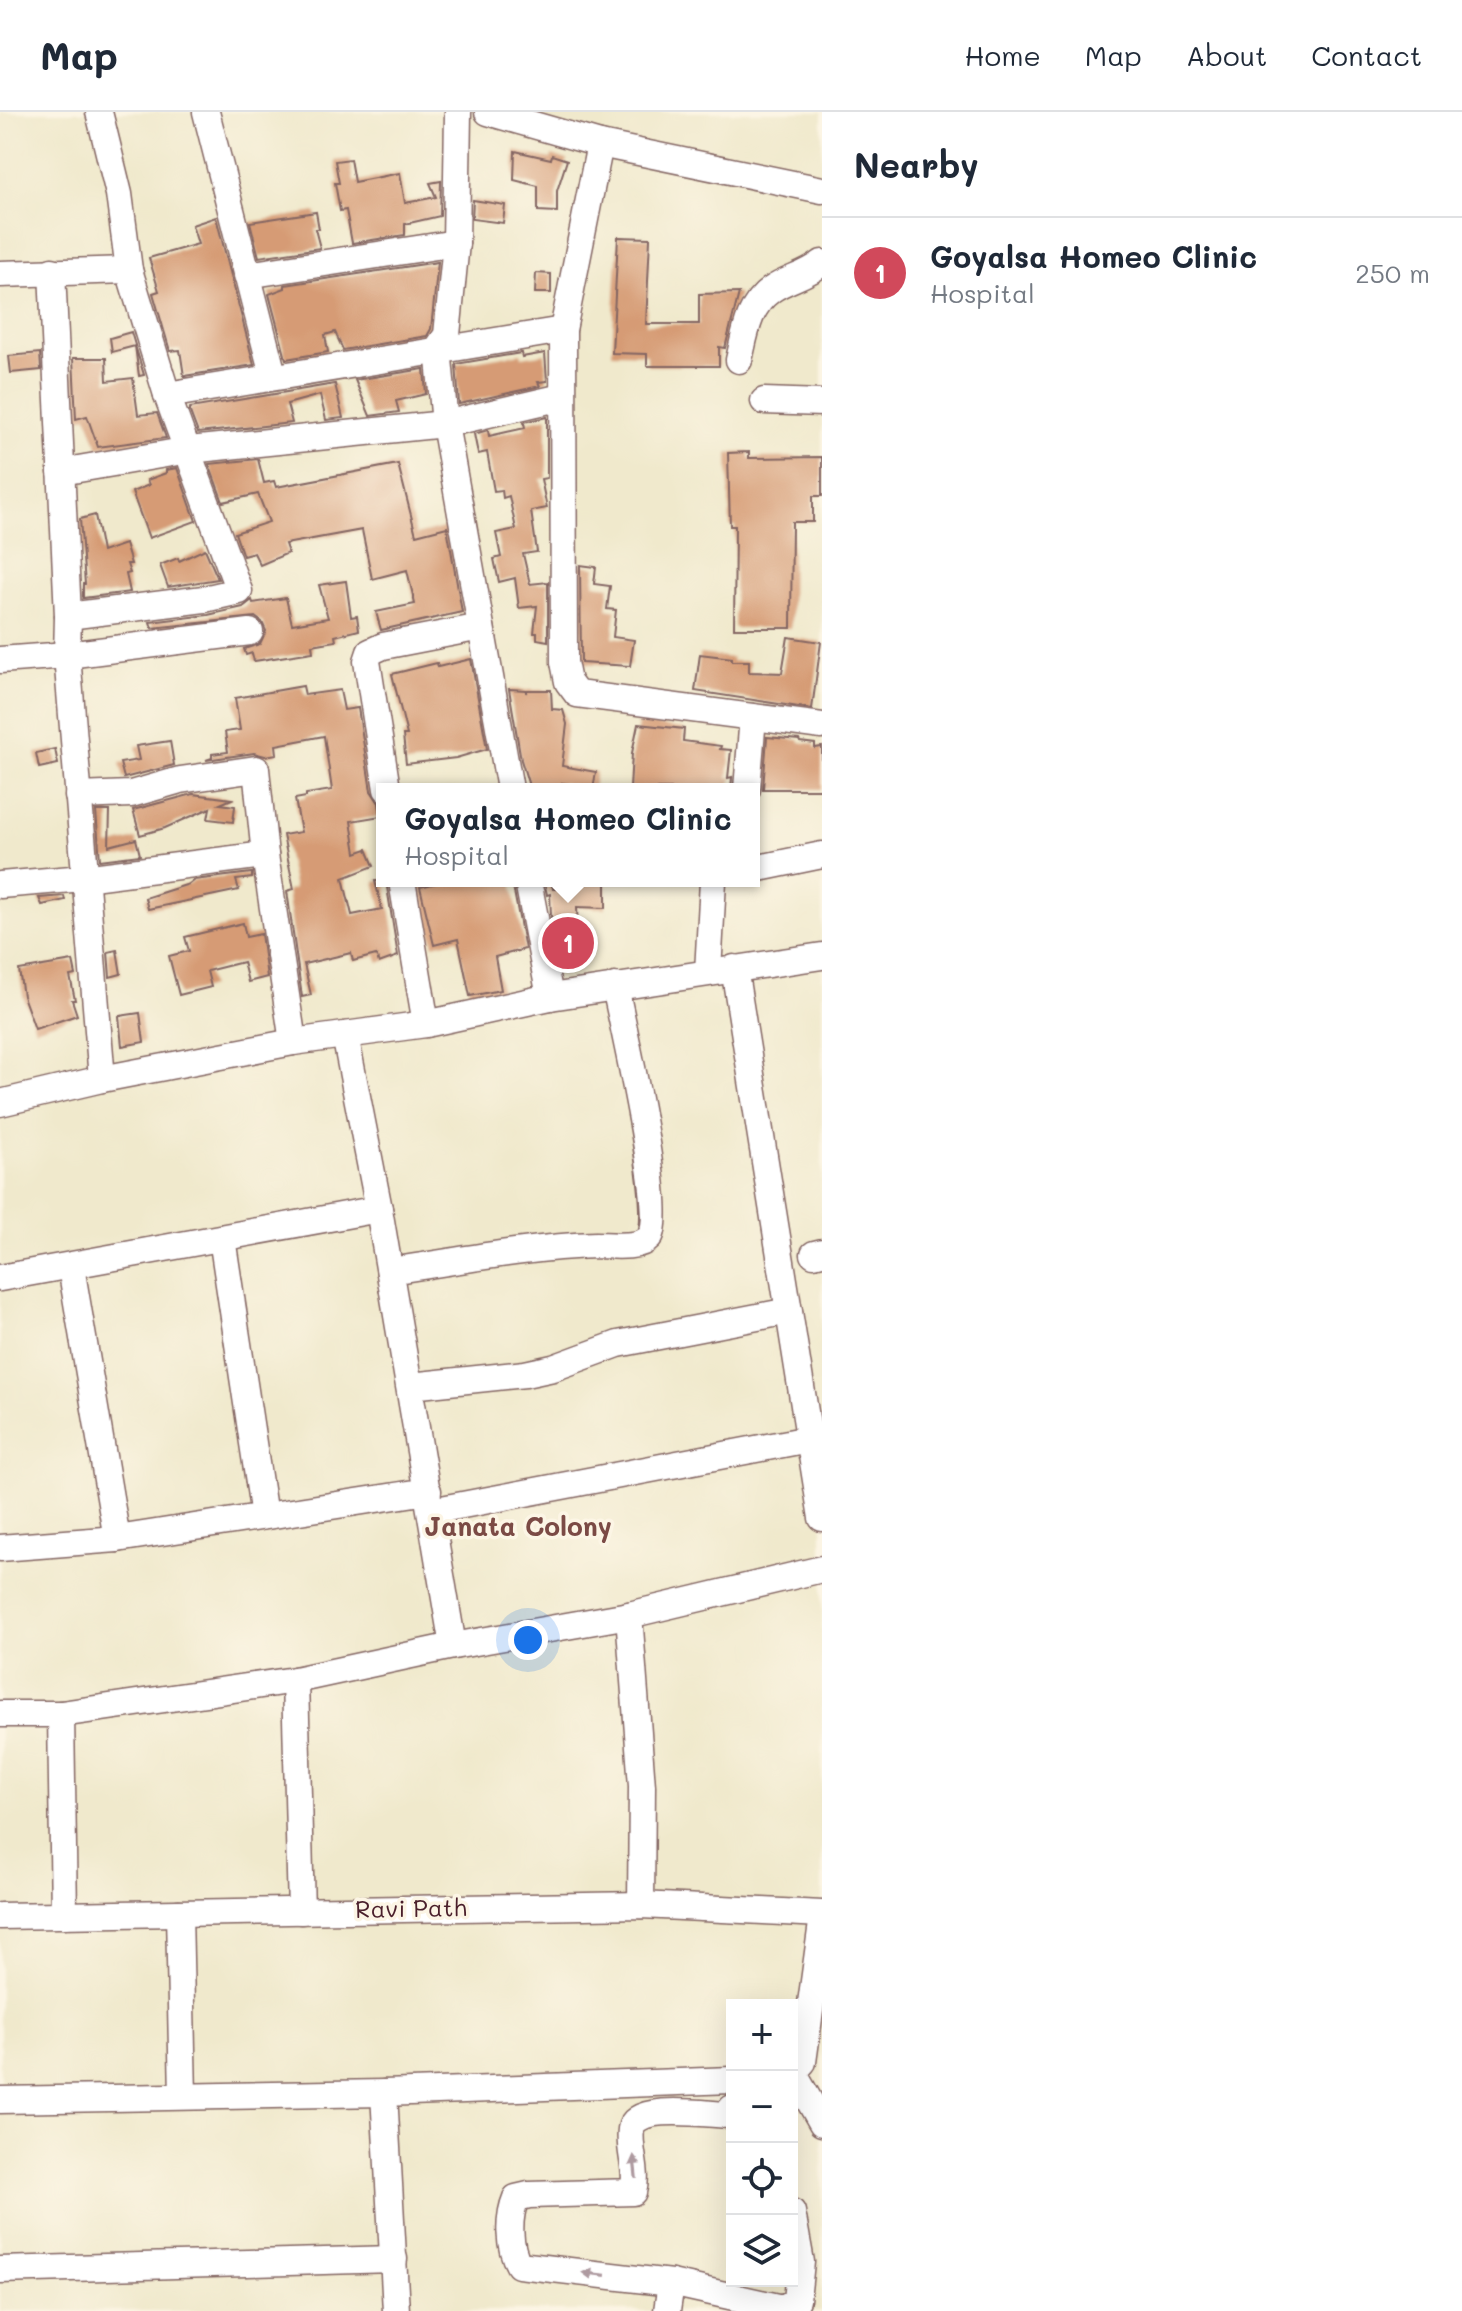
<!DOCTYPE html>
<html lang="en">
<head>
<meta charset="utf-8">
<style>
	:root { --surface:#fff; --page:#f6f6f7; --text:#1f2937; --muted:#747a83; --line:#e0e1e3; --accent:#d1495b }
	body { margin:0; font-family:Mali,sans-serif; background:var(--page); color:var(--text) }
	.controls { position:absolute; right:24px; bottom:24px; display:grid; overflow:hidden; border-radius:0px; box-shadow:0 8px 32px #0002 }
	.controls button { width:72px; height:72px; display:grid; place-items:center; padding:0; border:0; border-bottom:2px solid var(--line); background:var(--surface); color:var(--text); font:40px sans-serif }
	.you { position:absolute; left:528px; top:1528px; width:28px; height:28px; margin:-20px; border:6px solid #fff; border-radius:50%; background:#1a73e8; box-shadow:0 0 0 12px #1a73e833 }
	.badge { display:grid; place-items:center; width:52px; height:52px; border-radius:50%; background:var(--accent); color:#fff; font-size:26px; font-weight:700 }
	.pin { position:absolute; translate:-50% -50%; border:4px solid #fff; box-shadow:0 2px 8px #0006 }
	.popup { position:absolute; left:376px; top:671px; width:384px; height:104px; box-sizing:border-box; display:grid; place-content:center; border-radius:0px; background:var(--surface); filter:drop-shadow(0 2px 6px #0005); font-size:26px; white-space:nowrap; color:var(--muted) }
	.popup b { font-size:30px; color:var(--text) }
	.popup::after { content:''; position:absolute; left:50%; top:100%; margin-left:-16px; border:16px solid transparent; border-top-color:var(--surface) }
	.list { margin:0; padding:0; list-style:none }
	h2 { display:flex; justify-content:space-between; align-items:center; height:104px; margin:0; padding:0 32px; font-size:34px }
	h2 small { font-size:26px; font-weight:400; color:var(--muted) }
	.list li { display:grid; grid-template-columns:52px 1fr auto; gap:24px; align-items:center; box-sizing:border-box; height:112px; padding:0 32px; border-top:2px solid var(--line) }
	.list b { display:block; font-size:30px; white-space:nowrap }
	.list p { margin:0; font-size:26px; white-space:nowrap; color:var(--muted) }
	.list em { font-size:26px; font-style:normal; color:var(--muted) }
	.icon { flex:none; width:44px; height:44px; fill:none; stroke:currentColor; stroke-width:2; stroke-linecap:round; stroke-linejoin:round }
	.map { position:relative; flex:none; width:822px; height:2199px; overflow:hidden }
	header { display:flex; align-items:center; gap:48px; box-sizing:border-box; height:112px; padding:0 40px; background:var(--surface); border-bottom:2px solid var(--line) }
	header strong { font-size:38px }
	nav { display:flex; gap:44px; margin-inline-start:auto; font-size:28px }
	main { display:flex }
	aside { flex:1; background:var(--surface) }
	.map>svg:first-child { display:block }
	.building { fill:#d69b74 }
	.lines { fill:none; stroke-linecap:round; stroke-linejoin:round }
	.minor-casing { stroke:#846663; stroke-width:29 }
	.minor { stroke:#fff; stroke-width:26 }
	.oneway { fill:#ae9aa0 }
	.labels { text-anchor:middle; stroke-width:7; stroke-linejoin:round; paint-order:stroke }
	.street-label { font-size:24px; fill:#4a1f2b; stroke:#fcf5e5 }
	.neighbourhood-label { font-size:26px; font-weight:bold; fill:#7b4a45; stroke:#fcf5e5 }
</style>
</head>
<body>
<header>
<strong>Map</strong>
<nav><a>Home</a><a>Map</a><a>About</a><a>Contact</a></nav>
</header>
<main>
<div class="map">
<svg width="822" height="2199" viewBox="0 0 822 2199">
	<rect width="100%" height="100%" fill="#fcf5e5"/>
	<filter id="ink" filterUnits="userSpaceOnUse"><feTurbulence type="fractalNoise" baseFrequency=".0125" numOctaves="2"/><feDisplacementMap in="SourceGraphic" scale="16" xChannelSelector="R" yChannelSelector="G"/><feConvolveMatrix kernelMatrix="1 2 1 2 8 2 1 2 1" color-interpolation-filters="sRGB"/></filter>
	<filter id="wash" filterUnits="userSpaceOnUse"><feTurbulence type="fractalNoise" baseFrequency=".006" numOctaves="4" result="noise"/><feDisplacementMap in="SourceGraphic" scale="32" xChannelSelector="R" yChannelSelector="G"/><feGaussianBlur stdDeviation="1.8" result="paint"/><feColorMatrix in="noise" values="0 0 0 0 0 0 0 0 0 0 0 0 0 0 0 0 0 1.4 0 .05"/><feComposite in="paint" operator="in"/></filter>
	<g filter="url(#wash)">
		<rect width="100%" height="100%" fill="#f0e9cc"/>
		<g id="blocks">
			<!-- building -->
			<g class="building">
				<path d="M515,39L551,47L552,43L567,48L557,79V100L538,99V74L514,68Z"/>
				<path d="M350,47L354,70L400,61L405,91L436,85L430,71L441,69L440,104L405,112V123L352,131L346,98L340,99L335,71H339L335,49Z"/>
				<path d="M473,88L505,93L503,111L472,107Z"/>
				<path d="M316,100L319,117H315L320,136L259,145L250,110Z"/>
				<path d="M216,105L254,253L184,264L180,238L170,239L153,181L159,179L149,146L198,132L192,113Z"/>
				<path d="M618,125L650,126L646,212H699V182L739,181L725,236L719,235V254H647V242L612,241Z"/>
				<path d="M438,150L431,217L427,224L343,238L335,220L325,223L328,240L286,247L269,182L285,176V173Z"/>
				<path d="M536,161L551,162V181H535Z"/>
				<path d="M131,220L144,263L139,264L135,234L112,240L110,226Z"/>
				<path d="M40,241L41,258L11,261L9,244Z"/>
				<path d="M521,241L522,245L545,241L547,269L538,270L540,274L459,292L456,252Z"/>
				<path d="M73,246H106L107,269L133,266L138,303L157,301L166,326L98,335L87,304L76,307Z"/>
				<path d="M424,257L426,282L396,289L399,300L370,304L355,268Z"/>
				<path d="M335,272L343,306L326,308L320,283L287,292L292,311L198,321L190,300V296Z"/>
				<path d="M547,305V366L541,367L547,396L531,399L537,440L523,442L530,472L548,470V529L537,527V521H534L537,494L519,496L515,466L499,470L494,447L501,445L496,421L516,417L509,384L503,386L502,378L494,379L487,340L478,342L474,322L488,318L489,324L525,316L524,310Z"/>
				<path d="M749,340V346L822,345V384H813V410H792L791,516H734L735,414H730L728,341Z"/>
				<path d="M258,347L264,371L274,369L276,375L398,352L416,423L447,415L462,500L381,518L376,500L415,492L407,458L372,467L362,418L285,432L288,441L260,453L254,441L243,444L235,421L269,410L258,382L223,390L209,352Z"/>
				<path d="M177,356L196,409L149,426L132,380L149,373L147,368L166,361V358Z"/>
				<path d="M95,403L102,440L125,432L131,452H127L130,461L126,462L130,480L83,486V472H85L80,407Z"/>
				<path d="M205,437L218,467L168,475L160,453L178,446L179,449Z"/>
				<path d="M580,453L596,455L594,472L610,474L607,497L616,498L613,525L634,528L630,554L581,551Z"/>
				<path d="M346,469L351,505L357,504L359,518L335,524L336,529L312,533L313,540L254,549L252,541L246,543L244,537L260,532L266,519L262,510L255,505L152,516L150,510L208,503L243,495L252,488L253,491L286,486L292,512L328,506L319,473Z"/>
				<path d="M788,525L821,530L812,597L695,579L700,542L732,546V549H749V560L782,561Z"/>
				<path d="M471,547L487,637L456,646L406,652L403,623H407L392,562L437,551L438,555Z"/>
				<path d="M303,574L305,583L340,578L344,598L358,596L371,679L379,691L381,704L351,709L356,741L367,737L374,754L343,766L352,803L382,797L375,769H386L398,844L379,851L376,843L353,849L351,841L304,852L311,883L302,885L287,779L294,777L283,723L301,720L295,687L306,685V682L332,678L324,624L276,633L277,642L265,644L254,641L206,648L212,646V642L228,640L225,620L240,618L235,586Z"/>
				<path d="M509,577L526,578V581L527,578H551L552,597L563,598L567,612L562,654L596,660L593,677L562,671V677H530L521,648Z"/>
				<path d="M638,612L684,617L683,629L721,634L720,637L731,638L728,666L732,665L731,677H630L632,641Z"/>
				<path d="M767,625L799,628L800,630L815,632V636L822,635V677H763Z"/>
				<path d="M170,629L174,653L124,666L120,651L139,648L136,634Z"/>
				<path d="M55,637L58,652L39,656L36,641Z"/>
				<path d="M193,682L232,687L220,692L235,694L233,710L208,707L210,696L165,716L140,723L133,698Z"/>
				<path d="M96,699H110L109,734L136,727L140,743L100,748Z"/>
				<path d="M252,761V766L236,768L239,778L148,797L145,786L189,772L194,768Z"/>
				<path d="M445,769H512L525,837L495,845L501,878L470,884L458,827L434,833L420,775Z"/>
				<path d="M544,769H551L553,777H578V769H606V796L577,795L579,852L560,853L551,804L550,782L547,783Z"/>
				<path d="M64,784L65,788L42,793L39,786Z"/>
				<path d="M243,811L246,825L261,822L267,865L248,870L243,850L207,859L211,875L179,883L169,844L189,839L185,825Z"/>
				<path d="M117,838L121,862L110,865L108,840Z"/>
				<path d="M73,849L76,863L70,864L75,888H72L77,903L35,917L23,884L19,858Z"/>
				<path d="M140,901L144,930L122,934L119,904Z"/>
			</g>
		</g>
	</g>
	<g filter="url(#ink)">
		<use href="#blocks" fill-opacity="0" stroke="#846663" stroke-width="2"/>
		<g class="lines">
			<defs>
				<g id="minor">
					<path d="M206,0L273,263"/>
					<path d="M458,0L456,131L447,223L438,236L445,312L510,677"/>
					<path d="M488,0L600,32L822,78"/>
					<path d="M600,32L563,218L564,550L568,570L577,582L822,614"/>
					<path d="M52,159L68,504L67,543L102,967"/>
					<path d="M0,162L129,158"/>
					<path d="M247,163L456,131"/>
					<path d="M739,248C745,223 748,194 771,178C786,167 806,164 822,151"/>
					<path d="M167,283L563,218"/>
					<path d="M764,289L822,291"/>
					<path d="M61,360L189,338L445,312L562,285"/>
					<path d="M68,504L204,487L239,479L167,283L129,158L119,82L99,0"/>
					<path d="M0,548L67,543L250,520"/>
					<path d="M387,677L367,549L370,540L383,534L481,515"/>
					<path d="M747,677L753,605"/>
					<path d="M78,684L131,682L180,668L256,657L265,743L293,930"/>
					<path d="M754,757L822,743"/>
					<path d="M402,769L426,912"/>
					<path d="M528,769L550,885"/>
					<path d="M0,773L84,766L265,743"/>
					<path d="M734,856L822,1406"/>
					<path d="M708,860L713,769"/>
					<path d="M345,923L379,1097L453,1534"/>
					<path d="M0,991L102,967L293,930L426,912L550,885L822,844"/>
					<path d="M222,1126L264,1404"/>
					<path d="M814,1142L822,1140"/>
					<path d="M71,1155L117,1427"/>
					<path d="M390,1159C458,1149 527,1135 596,1133C609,1133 639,1137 649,1126C668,1105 622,911 615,874"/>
					<path d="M0,1166L379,1097"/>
					<path d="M410,1274L525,1262L553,1256L618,1232L789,1199"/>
					<path d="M431,1399L809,1327"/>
					<path d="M0,1436L117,1427L428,1379"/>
					<path d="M629,1503L642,1674L641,1793"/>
					<path d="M295,1568L301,1799"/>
					<path d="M0,1602H61L295,1568L453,1534L629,1503L822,1457"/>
					<path d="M61,1602L64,1803"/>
					<path d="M179,1801L183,1984"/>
					<path d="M0,1804L641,1793L822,1802"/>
					<path d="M792,1962L803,1950L822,1811"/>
					<path d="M794,1962L822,2011"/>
					<path d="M384,1981L396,2199"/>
					<path d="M0,1988L384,1981L732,1968"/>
					<path d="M732,1996L731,2003C710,2003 635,1990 631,2017C628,2039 639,2058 633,2080L529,2083L516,2086C508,2105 508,2135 519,2153L671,2171L783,2196L797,2188L801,2150L792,2100"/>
					<path d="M0,2158L394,2147"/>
					<path d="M667,2199L671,2171"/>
				</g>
			</defs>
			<!-- minor casing -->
			<use href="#minor" class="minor-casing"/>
			<!-- minor -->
			<use href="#minor" class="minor"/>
		</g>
		<!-- one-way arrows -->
		<defs><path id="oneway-solid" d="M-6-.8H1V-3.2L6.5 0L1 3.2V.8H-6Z" transform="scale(2)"/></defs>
		<g class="oneway">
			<use href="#oneway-solid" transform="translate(635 2055) rotate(-96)"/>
			<use href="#oneway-solid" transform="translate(594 2162) rotate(-173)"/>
		</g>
	</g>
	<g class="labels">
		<!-- street labels -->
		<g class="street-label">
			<text transform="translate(411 1797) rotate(-1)" y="8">Ravi Path</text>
		</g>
		<!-- neighbourhood labels -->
		<g class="neighbourhood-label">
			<text x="518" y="1424">Janata Colony</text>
		</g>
	</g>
</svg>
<div class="controls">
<button>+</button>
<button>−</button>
<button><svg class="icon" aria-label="locate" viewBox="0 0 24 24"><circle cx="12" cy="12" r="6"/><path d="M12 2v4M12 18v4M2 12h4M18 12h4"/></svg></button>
<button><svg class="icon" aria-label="layers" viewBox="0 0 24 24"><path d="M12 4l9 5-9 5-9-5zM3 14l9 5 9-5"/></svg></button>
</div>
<div class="you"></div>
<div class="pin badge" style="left:568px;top:831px">1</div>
<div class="popup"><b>Goyalsa Homeo Clinic</b>Hospital</div>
</div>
<aside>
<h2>Nearby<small></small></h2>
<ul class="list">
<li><span class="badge">1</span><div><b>Goyalsa Homeo Clinic</b><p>Hospital</p></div><em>250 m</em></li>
</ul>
</aside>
</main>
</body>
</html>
